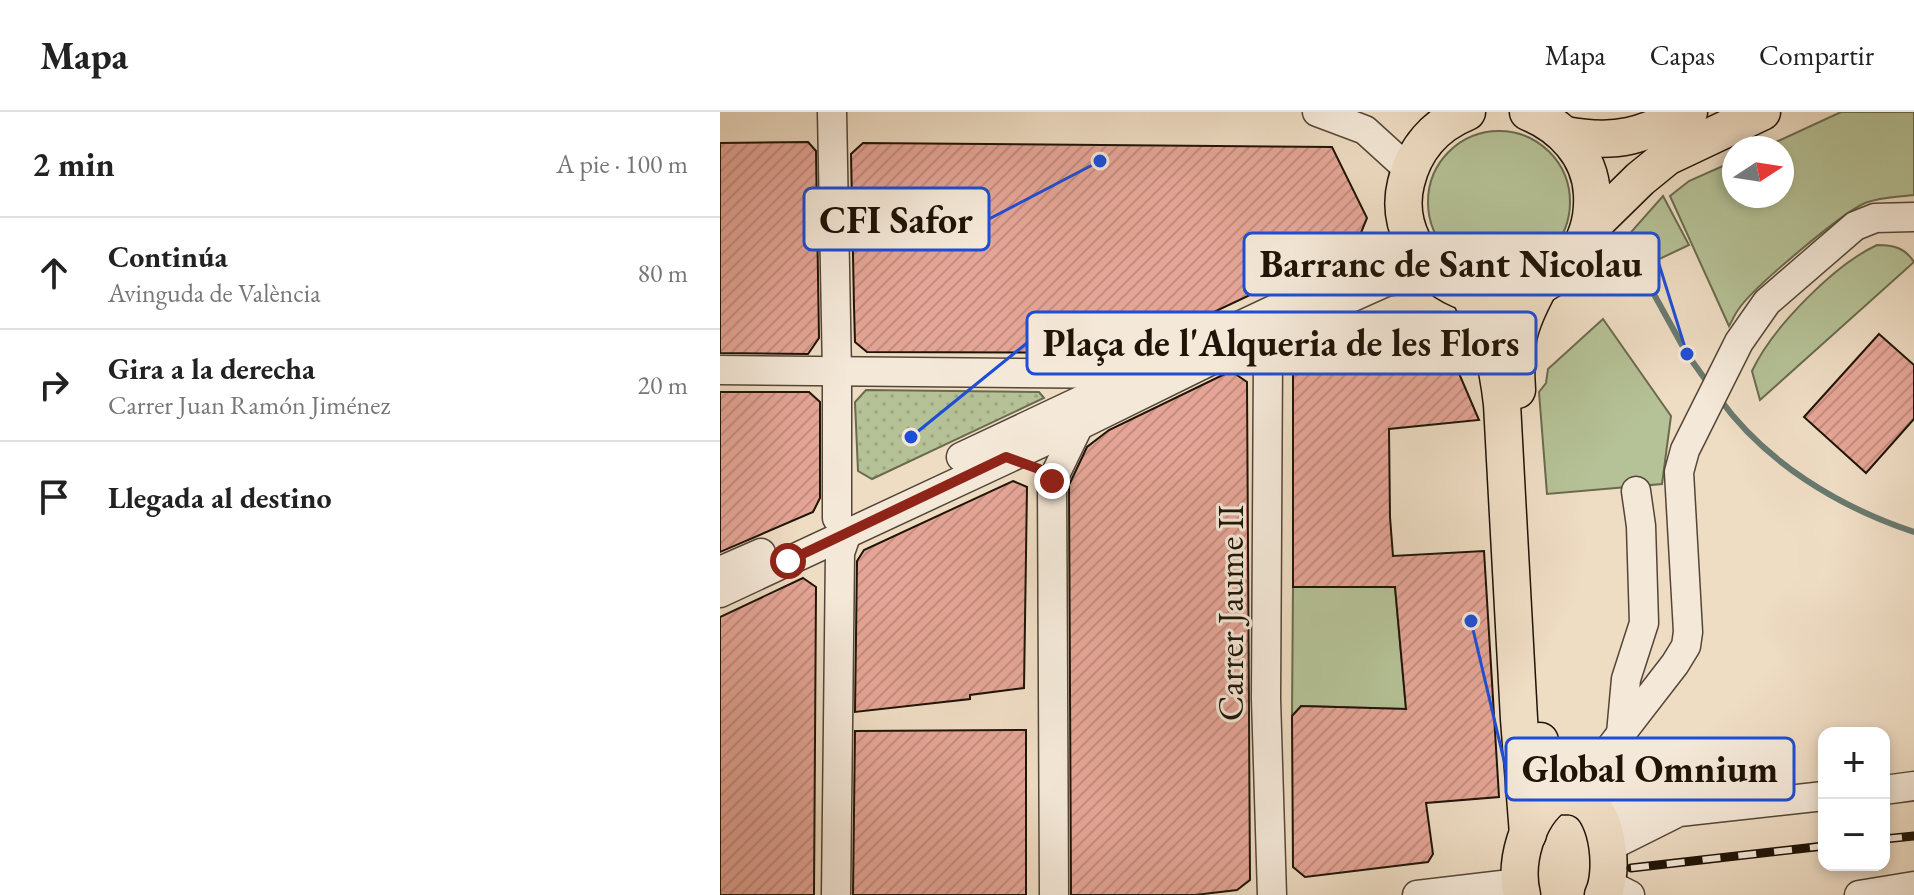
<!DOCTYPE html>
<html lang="es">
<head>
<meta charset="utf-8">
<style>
	:root { --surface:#fff; --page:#f6f6f6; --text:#222; --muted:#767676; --line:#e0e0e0 }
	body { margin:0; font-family:"EB Garamond",serif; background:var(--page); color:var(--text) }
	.controls { position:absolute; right:24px; bottom:24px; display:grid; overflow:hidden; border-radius:16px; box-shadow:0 4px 12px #0003 }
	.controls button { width:72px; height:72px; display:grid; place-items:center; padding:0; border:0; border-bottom:2px solid var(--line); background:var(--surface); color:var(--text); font:40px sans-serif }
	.compass { position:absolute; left:1002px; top:24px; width:72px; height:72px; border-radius:50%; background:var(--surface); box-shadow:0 4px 12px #0003; rotate:78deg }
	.stop { position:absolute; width:24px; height:24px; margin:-18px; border:6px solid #8f2418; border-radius:50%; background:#fff }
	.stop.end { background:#8f2418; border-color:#fff; box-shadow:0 2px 8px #0008 }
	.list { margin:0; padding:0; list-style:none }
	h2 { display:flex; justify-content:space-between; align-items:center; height:104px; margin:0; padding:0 32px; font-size:34px }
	h2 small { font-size:26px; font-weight:400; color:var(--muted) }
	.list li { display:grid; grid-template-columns:52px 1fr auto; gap:24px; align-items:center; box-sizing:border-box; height:112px; padding:0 32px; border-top:2px solid var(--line) }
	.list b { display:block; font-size:30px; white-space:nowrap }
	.list p { margin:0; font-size:26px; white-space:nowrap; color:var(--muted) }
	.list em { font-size:26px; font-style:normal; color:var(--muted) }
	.icon { flex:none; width:44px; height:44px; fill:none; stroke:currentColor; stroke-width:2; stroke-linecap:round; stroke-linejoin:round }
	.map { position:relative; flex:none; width:1194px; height:783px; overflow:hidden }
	header { display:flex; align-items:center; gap:48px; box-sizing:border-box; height:112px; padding:0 40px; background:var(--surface); border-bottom:2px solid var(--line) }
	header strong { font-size:38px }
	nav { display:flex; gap:44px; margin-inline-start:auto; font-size:28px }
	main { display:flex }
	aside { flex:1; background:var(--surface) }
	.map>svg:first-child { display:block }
	.green { fill:#b5c196; stroke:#6a6a4e; stroke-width:2 }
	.park { fill:url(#park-dots); stroke:#6a6a4e; stroke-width:2 }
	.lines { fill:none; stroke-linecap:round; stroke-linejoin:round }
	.stream { stroke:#68796e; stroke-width:6 }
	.building { fill:url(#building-hatch); stroke:#1f1407; stroke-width:2 }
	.minor-casing { stroke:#534636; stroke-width:31 }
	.major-casing { stroke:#1f1407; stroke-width:39 }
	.minor { stroke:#f4e8d8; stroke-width:28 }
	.major { stroke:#eedcc3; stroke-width:36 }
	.rail-casing { stroke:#1f1407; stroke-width:9 }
	.rail { stroke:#f4e8d8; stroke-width:6; stroke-dasharray:18; stroke-linecap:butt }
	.route { stroke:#8f2418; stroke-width:10 }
	.labels { text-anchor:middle; stroke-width:6; stroke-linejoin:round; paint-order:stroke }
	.street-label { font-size:36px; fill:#1f1407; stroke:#f4e8d8 }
	.leader { fill:none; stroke:#1d4ed8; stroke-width:3 }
	.callout-dot { fill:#1d4ed8; stroke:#f4e8d8; stroke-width:3 }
	.callout { fill:#f4e8d8; stroke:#1d4ed8; stroke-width:3 }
	.callout-label { font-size:38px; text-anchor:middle; font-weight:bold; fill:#1f1407 }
</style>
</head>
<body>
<header>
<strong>Mapa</strong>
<nav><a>Mapa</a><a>Capas</a><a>Compartir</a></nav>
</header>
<main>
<aside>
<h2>2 min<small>A pie · 100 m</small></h2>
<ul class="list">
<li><svg class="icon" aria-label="ahead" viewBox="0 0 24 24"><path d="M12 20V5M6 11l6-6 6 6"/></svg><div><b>Continúa</b><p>Avinguda de València</p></div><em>80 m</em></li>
<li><svg class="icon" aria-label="right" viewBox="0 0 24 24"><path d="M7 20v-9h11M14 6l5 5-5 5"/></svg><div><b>Gira a la derecha</b><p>Carrer Juan Ramón Jiménez</p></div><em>20 m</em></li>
<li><svg class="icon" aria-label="arrive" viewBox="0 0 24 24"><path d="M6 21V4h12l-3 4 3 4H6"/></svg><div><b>Llegada al destino</b></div></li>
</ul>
</aside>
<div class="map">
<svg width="1194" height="783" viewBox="0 0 1194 783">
	<defs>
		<pattern id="park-dots" width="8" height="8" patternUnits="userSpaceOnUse" patternTransform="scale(2)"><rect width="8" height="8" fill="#b5c196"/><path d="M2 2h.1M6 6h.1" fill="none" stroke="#9ba580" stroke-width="1.8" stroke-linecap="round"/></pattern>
		<pattern id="building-hatch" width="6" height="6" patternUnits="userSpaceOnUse" patternTransform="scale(2)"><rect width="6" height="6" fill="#e5a596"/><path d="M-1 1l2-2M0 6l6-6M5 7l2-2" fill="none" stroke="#c48d80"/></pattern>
	</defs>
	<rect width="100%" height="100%" fill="#eedcc3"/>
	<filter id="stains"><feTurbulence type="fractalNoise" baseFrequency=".0025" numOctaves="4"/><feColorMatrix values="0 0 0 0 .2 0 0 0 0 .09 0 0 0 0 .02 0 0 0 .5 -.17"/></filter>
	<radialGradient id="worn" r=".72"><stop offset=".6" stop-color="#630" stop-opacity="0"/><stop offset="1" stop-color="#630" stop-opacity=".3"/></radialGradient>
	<!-- green -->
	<g class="green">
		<path d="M1121,0H1194V83C1178,85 1161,85 1145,91C1122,101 1032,176 1018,198C1015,202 1012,209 1009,214L950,84L969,69L1014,49V84H1062V36H1043Z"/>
		<circle cx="779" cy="90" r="71"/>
		<path d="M943,84L969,133L880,175L912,119Z"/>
		<path d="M1157,133C1174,133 1185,136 1194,150L1040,288L1032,259C1052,216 1114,153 1157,133Z"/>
		<path d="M883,207L951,304L942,372L827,382L819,280L826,271L828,257Z"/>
		<path d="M573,475H675L686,597L586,594L572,603Z"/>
	</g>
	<!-- park -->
	<path class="park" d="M146,278L319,280L324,286L152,367L138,359L135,290Z"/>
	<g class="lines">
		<!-- stream -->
		<g class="stream">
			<path d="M920,157L967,242L990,274"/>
			<path d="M999,286C1046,351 1119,395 1194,420"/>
		</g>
	</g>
	<!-- building -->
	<g class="building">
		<path d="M88,30L96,39L99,226L88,242L0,241V31Z"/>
		<path d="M143,31L612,35L647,106L636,133L407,241L147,240L135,230L134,194L131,42Z"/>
		<path d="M1159,222L1194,253V307L1146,361L1084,305Z"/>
		<path d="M667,237L729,238L759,308L669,317L670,405L673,444L764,439L779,685L706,691L713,742L708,750L585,765L573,755L572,604L581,594L686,597L675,475H573V252L586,241Z"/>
		<path d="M511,259L527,270L530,768L517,778L475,783H351L349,373L367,335L389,318Z"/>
		<path d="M0,280H89L100,290V386L93,400L0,440Z"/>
		<path d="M293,369L307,375L304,576L250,583V587L135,600L137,449L144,438Z"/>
		<path d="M83,466L96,475L94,783H0V505Z"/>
		<path d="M306,618V783H133L135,619Z"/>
	</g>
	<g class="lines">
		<defs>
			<g id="minor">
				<path d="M112,0L117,261V406"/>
				<path d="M597,0L645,18L689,58"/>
				<path d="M0,258L410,262"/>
				<path d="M241,345L661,147L678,134L688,120"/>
				<path d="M0,459L41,441"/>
				<path d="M0,481L358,314L490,249L666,170L688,166L720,165"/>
				<path d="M901,622L906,567L924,511L921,414L916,379"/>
				<path d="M1164,678L1194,674"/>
				<path d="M853,684L955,552L966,534L968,520L959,360L965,338L1019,230L1047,190L1135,114L1155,106L1194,105"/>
				<path d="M877,702L950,700"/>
				<path d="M887,736L959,700L1104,684"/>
				<path d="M888,772L910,783"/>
				<path d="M116,783L120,441L127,421"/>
				<path d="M334,783L332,369L362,307"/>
				<path d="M552,783L546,587L548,245L554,220"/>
				<path d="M697,783L799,771"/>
				<path d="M1139,783L1194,774"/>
			</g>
			<g id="major">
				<path d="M747,0C715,13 694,37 686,71C681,91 684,112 693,130C736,226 878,186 872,82C870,43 842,14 808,0"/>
				<path d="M845,23C899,33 922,23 969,0"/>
				<path d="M869,117L920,67L947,45L1042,0"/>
				<path d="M748,180C769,219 777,248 782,292L799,607L808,722"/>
				<path d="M797,278C794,231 797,216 819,175"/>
				<path d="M820,629L826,670L835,684"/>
				<path d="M802,783C794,750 807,704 835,684C846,684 856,683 866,690C889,705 894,760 883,783"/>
			</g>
		</defs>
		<!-- minor casing -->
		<use href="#minor" class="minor-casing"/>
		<!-- major casing -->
		<use href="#major" class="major-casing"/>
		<!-- minor -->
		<use href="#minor" class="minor"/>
		<!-- major -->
		<use href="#major" class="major"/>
		<defs>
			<g id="rail">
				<path d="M1164,727L1194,724"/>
				<path d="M911,756L1104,734"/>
			</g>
		</defs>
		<!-- rail casing -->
		<use href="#rail" class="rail-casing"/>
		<!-- rail -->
		<use href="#rail" class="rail"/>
	</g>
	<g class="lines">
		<!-- route -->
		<path class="route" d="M68,449L286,345L319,357L332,369"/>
	</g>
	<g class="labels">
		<!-- street labels -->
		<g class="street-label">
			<text transform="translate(510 501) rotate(-90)" y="13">Carrer Jaume II</text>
		</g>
	</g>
	<!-- callouts -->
	<path class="leader" d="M380 49L269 107M967 242L939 152M191 325L307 231M751 509L786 657"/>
	<g class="callout-dot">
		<circle cx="380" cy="49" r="8"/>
		<circle cx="967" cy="242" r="8"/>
		<circle cx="191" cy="325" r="8"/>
		<circle cx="751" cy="509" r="8"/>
	</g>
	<g class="callout">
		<rect x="84" y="76" width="185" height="62" rx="8"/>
		<rect x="524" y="121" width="415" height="62" rx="8"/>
		<rect x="307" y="200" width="509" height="62" rx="8"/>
		<rect x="786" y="626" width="288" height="62" rx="8"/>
	</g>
	<g class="callout-label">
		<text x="176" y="121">CFI Safor</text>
		<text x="731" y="165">Barranc de Sant Nicolau</text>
		<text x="561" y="244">Plaça de l'Alqueria de les Flors</text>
		<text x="930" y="670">Global Omnium</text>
	</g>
	<rect width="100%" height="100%" filter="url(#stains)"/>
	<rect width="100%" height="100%" fill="url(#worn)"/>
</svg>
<div class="controls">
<button>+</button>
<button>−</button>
</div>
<svg class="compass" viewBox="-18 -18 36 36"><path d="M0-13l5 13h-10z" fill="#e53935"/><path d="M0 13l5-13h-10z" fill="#767676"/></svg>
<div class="stop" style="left:68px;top:449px"></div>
<div class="stop end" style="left:332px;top:369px"></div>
</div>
</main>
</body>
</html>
